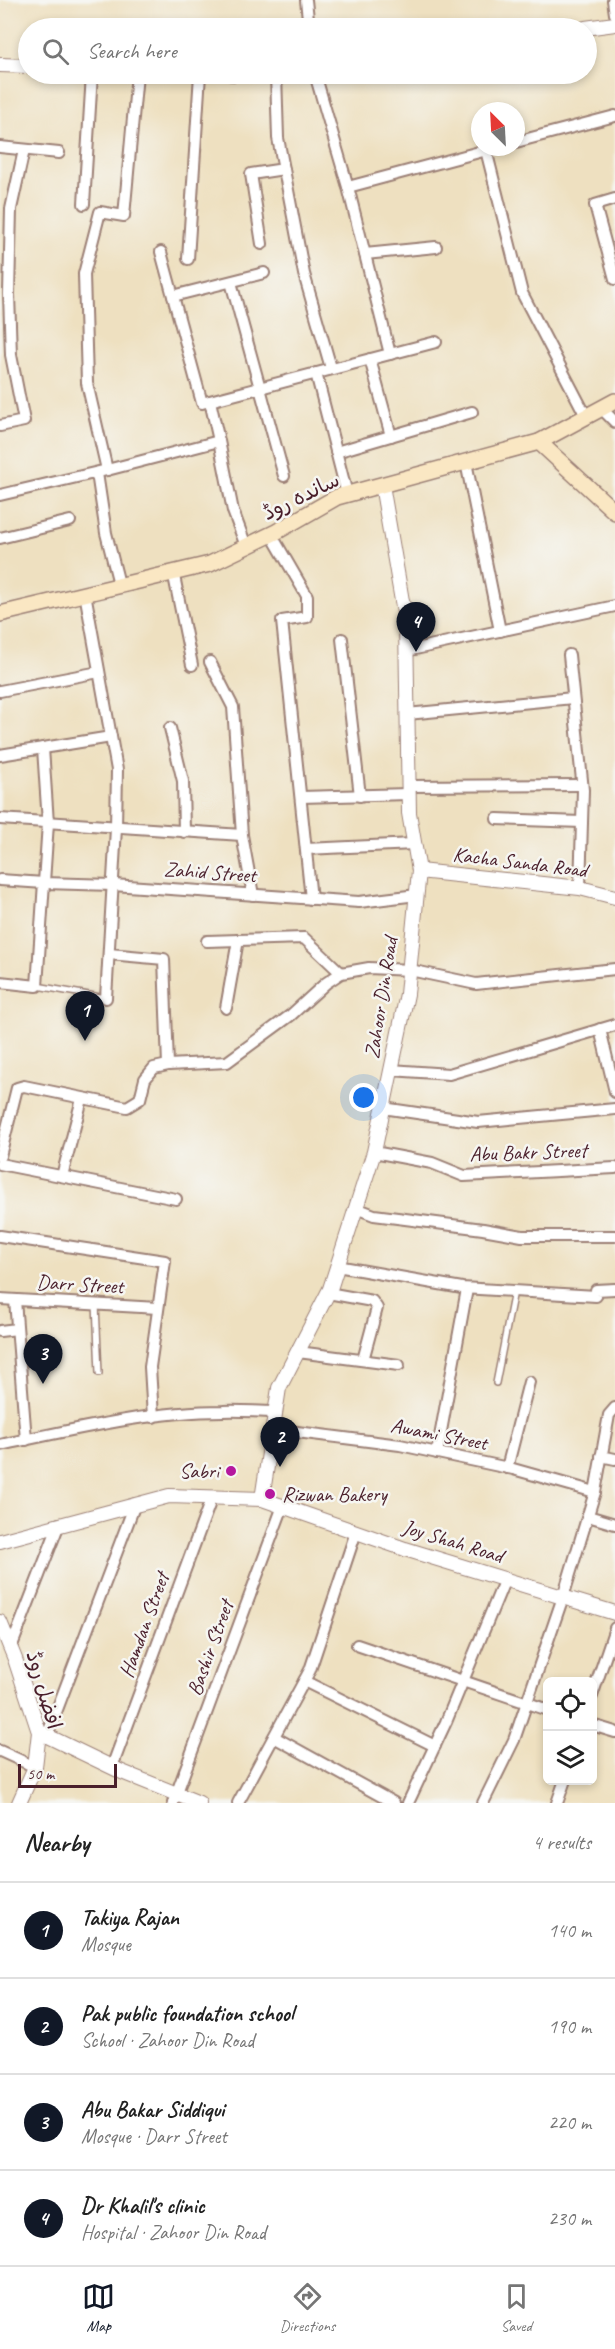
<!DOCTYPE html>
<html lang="en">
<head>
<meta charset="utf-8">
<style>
	:root { --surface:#fff; --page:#f2f2f2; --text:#222; --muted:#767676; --line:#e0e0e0; --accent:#111827 }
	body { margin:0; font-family:Caveat,"Playpen Sans Arabic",sans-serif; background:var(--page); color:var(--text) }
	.controls { position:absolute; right:18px; bottom:18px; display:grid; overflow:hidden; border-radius:9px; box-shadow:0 3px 9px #0003 }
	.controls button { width:54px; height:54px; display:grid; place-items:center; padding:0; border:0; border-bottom:2px solid var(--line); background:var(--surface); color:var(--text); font:30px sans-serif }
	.compass { position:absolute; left:471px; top:102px; width:54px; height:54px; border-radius:50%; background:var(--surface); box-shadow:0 3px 9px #0003; rotate:336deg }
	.scale { position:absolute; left:18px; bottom:15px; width:99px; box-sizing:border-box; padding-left:6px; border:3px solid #4a1f2b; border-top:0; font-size:16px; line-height:21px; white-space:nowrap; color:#4a1f2b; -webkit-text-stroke:4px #f6f6f2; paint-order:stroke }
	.you { position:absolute; left:364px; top:1098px; width:21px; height:21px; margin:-15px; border:4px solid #fff; border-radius:50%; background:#1a73e8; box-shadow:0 0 0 9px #1a73e833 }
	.badge { display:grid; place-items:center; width:39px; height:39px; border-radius:50%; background:var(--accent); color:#fff; font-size:20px; font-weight:700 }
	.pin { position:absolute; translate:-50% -50px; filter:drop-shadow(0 2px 3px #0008) }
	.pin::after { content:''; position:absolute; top:32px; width:21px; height:18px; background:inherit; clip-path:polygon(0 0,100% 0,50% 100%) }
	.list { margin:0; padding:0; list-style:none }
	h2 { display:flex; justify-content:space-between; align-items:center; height:78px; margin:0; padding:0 24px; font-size:26px }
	h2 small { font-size:20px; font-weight:400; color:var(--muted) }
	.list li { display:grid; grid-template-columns:39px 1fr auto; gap:18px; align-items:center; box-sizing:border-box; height:96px; padding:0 24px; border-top:2px solid var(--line) }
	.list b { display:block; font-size:22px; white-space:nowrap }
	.list p { margin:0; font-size:20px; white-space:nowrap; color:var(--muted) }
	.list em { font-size:20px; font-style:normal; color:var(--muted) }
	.icon { flex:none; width:33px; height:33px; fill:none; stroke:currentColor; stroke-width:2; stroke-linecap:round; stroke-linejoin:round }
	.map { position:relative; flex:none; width:615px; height:1803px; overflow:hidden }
	.search { position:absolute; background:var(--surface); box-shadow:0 3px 9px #0003; left:18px; right:18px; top:18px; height:66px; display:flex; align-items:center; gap:15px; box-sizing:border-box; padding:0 21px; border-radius:33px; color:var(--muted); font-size:22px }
	.sheet { height:462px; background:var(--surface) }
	nav { display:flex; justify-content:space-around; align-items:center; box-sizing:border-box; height:84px; border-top:2px solid var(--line); background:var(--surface); font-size:16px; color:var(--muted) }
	nav a { display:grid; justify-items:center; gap:3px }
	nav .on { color:var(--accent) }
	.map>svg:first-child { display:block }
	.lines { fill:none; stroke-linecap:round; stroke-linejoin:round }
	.service-casing { stroke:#9c8076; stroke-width:8 }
	.minor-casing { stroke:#9c8076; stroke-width:14 }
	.tertiary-casing { stroke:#9c8076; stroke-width:16 }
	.secondary-casing { stroke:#9c8076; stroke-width:18 }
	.service { stroke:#fff; stroke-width:5 }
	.minor { stroke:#fff; stroke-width:10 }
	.tertiary { stroke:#fff; stroke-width:14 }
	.secondary { stroke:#fae7c3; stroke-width:15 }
	.poi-dot { fill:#b5179e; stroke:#f6f6f2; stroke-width:2 }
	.labels { text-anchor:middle; stroke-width:5; stroke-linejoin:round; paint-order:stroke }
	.street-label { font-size:21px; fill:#4a1f2b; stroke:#f6f6f2 }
	.poi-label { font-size:21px; fill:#4a1f2b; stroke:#f6f6f2; text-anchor:end }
</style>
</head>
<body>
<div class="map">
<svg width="615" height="1803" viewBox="0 0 615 1803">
	<rect width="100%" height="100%" fill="#f6f6f2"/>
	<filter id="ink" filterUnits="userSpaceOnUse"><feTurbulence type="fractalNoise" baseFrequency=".0167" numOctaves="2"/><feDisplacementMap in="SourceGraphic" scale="12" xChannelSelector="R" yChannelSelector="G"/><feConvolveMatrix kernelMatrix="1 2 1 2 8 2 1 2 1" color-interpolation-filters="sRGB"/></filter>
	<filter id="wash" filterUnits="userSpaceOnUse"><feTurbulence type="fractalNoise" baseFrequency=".008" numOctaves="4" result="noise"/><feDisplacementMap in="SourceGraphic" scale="24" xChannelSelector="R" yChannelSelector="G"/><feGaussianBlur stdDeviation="1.35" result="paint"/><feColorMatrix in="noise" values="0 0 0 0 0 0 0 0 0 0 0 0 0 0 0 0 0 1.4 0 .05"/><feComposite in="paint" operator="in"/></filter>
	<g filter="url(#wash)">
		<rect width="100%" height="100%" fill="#eee0c0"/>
	</g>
	<g filter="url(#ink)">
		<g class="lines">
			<defs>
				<g id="service">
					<path d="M37,986L106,998"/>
					<path d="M96,1304L99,1373"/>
					<path d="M496,1383L514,1291"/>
				</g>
				<g id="minor">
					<path d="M306,0L309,28"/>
					<path d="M613,0L615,14"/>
					<path d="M276,74L278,138L304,274L331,368"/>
					<path d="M315,74L348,187L390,354"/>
					<path d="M516,142L615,116"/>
					<path d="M0,147L59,153"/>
					<path d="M486,150L522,293L586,416"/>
					<path d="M348,187L498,147"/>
					<path d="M615,199L595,205L615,279"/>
					<path d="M84,204L92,74"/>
					<path d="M262,244L251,174L284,169"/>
					<path d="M161,252L202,403L436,342"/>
					<path d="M365,254L436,247"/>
					<path d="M188,259L200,74"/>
					<path d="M231,282L284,476"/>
					<path d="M173,296L264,273"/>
					<path d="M370,359L391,436"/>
					<path d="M316,373L347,494"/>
					<path d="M601,408L615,422"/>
					<path d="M0,426L24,421L11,355L9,294L11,209L24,150"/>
					<path d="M219,441L233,511L246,546"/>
					<path d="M336,452L472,412"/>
					<path d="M466,462L500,631"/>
					<path d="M107,470L219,441L210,401"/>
					<path d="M97,473L106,533L119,584"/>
					<path d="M0,495L107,470L87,383L84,274L100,212L124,216L137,74"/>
					<path d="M271,534L307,596V617L282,621L311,899"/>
					<path d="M0,538L70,521"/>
					<path d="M173,571L192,665"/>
					<path d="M85,593L117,770L116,828L106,998"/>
					<path d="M342,639L360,796"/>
					<path d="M406,651L615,606"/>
					<path d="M569,655L583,790L580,888"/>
					<path d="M210,662L233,707L242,835"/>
					<path d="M0,691L99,672"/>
					<path d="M407,714L573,698"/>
					<path d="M170,728L183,781L184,832"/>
					<path d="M0,755L111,737"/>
					<path d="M408,786L582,785"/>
					<path d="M301,797L408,794"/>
					<path d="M0,819L242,835L253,895"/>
					<path d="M497,819L582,822"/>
					<path d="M306,849L414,844"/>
					<path d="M0,880L44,883L113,885L359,902L417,895"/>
					<path d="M207,941L304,938L341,973"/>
					<path d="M109,954L164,959L168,1065"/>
					<path d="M0,982L37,986L48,823L43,748"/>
					<path d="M226,1008L238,940"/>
					<path d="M600,1029L615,1092"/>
					<path d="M391,1070L449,1074L615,1025"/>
					<path d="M383,1108L478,1122L615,1109"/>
					<path d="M374,1152L432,1163L464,1176L615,1168"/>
					<path d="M0,1156L17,1088L24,1086L127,1107L140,1099L145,1079L154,1068L168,1065L227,1062L291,1015L326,983L341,973L369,968L410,970L476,984L615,969"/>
					<path d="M0,1164L176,1199"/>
					<path d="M62,1176L82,1099"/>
					<path d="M356,1208L374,1215L483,1229L522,1236H615"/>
					<path d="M0,1236L165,1261L150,1367L153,1417"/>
					<path d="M337,1266L462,1288L596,1296V1290L615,1289"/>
					<path d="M328,1293L372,1301L377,1308L363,1360"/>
					<path d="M0,1299L158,1308"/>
					<path d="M15,1300L26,1440"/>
					<path d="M0,1331L17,1329"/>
					<path d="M298,1352L399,1365"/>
					<path d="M273,1429L400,1445L513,1469L595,1492"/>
					<path d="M0,1445C72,1430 150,1411 223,1411C240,1410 257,1412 274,1412"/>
					<path d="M437,1453L467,1289"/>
					<path d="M601,1456L615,1459"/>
					<path d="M507,1468L529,1382"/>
					<path d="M588,1516L615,1524"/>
					<path d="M357,1645L548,1710"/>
					<path d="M11,1648L59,1524"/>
					<path d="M304,1681L435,1746"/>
					<path d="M592,1696L615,1628"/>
					<path d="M592,1725L615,1732"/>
					<path d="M47,1736L135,1504"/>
					<path d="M274,1737L394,1803"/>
					<path d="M0,1751L35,1767"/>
					<path d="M112,1767L212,1497"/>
					<path d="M173,1803L283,1506"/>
					<path d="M238,1803L310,1670L356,1532"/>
					<path d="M408,1803L446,1722L505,1579"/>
					<path d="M483,1803L514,1740L563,1597L595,1492L609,1415L615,1408"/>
					<path d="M557,1803L565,1780"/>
				</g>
				<g id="tertiary">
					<path d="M585,28L615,24"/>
					<path d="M0,65L28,66"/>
					<path d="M232,74H279"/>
					<path d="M419,871L580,888L615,897"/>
					<path d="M262,1499L279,1388L330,1289L374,1152L407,994L419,871L409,813L406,624L382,485"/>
					<path d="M0,1541L169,1496L262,1499L405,1549L615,1613"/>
					<path d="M0,1622L15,1659L39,1732L35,1767L19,1803"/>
					<path d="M39,1732L122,1772L199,1803"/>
				</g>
				<g id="secondary">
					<path d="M539,442L615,512"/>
					<path d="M0,614L210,564L276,532L337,497L539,442L615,401"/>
				</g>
			</defs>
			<!-- service casing -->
			<use href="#service" class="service-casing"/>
			<!-- minor casing -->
			<use href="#minor" class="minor-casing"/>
			<!-- tertiary casing -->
			<use href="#tertiary" class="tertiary-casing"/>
			<!-- secondary casing -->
			<use href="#secondary" class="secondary-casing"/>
			<!-- service -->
			<use href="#service" class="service"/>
			<!-- minor -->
			<use href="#minor" class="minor"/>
			<!-- tertiary -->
			<use href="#tertiary" class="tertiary"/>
			<!-- secondary -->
			<use href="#secondary" class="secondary"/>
		</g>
	</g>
	<!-- markers -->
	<g class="poi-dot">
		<circle cx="231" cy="1471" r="6"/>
		<circle cx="270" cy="1494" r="6"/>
	</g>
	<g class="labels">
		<!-- street labels -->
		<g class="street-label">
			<text transform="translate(301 496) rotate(-26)" y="7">ساندہ روڈ</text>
			<text transform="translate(520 862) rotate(7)" y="7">Kacha Sanda Road</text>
			<text transform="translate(210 872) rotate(4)" y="7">Zahid Street</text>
			<text transform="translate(381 998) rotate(-81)" y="7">Zahoor Din Road</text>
			<text transform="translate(528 1152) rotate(-2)" y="7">Abu Bakr Street</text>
			<text transform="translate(80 1284) rotate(3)" y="7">Darr Street</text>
			<text transform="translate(439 1434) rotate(11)" y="7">Awami Street</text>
			<text transform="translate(453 1541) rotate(17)" y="7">Joy Shah Road</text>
			<text transform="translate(144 1625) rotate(-70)" y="7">Hamdan Street</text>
			<text transform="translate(210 1648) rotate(-70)" y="7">Bashir Street</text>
			<text transform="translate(44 1690) rotate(74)" y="7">افضل روڈ</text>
		</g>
		<!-- poi labels -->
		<g class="poi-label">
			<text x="219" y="1478">Sabri</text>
			<text x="282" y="1501" text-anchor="start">Rizwan Bakery</text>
		</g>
	</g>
</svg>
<div class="controls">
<button><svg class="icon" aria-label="locate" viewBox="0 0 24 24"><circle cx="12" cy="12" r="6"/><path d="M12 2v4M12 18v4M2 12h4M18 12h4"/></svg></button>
<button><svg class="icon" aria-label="layers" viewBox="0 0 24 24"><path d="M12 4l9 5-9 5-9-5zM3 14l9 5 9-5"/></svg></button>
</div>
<svg class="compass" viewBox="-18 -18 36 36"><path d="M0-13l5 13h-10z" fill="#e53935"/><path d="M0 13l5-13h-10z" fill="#767676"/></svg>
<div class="scale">50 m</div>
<div class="you"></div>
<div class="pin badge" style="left:85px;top:1041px">1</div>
<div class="pin badge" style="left:280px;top:1467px">2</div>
<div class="pin badge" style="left:43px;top:1384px">3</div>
<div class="pin badge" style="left:416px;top:652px">4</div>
<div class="search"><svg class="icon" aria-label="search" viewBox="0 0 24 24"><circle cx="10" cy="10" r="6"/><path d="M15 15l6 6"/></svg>Search here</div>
</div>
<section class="sheet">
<h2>Nearby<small>4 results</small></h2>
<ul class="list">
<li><span class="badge">1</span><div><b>Takiya Rajan</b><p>Mosque</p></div><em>140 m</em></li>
<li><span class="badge">2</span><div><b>Pak public foundation school</b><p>School · Zahoor Din Road</p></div><em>190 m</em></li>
<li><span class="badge">3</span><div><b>Abu Bakar Siddiqui</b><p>Mosque · Darr Street</p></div><em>220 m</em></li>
<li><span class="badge">4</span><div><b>Dr Khalil's clinic</b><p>Hospital · Zahoor Din Road</p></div><em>230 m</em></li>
</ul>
</section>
<nav>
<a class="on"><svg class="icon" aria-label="map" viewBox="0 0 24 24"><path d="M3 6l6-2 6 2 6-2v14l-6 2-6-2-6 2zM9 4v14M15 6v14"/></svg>Map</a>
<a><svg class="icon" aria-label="directions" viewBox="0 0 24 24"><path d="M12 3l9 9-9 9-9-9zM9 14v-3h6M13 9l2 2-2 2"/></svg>Directions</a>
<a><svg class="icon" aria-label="saved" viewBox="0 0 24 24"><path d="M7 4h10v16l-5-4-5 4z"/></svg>Saved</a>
</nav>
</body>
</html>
